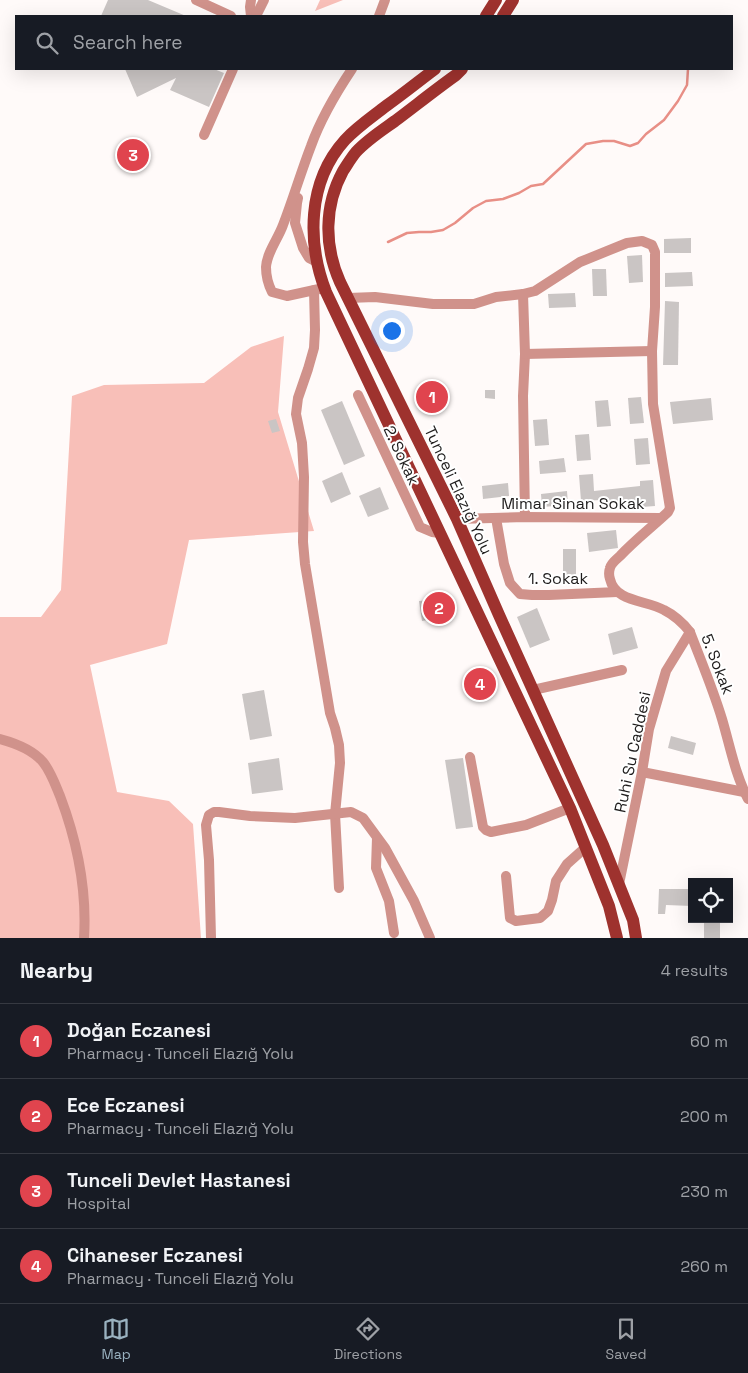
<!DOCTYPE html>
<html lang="en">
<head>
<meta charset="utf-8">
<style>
	:root { --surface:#171b24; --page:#20242c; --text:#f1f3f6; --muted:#9ea1a6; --line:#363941; --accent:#9ab2c0 }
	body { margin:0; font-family:"Space Grotesk",sans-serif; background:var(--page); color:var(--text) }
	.controls { position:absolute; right:15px; bottom:15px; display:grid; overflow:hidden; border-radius:0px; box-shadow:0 5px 20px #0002 }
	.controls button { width:45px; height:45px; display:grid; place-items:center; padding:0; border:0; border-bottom:1px solid var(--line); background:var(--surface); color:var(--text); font:25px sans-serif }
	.you { position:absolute; left:391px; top:330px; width:18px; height:18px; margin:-12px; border:4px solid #fff; border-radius:50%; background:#1a73e8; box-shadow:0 0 0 8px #1a73e833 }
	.badge { display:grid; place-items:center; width:32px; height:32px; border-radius:50%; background:var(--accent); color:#fff; font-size:16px; font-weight:700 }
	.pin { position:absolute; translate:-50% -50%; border:2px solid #fff; box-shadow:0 1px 5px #0006 }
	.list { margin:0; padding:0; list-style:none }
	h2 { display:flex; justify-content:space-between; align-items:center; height:65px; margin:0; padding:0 20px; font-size:21px }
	h2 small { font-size:16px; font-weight:400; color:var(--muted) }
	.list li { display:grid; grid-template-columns:32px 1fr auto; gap:15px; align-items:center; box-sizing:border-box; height:75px; padding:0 20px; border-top:1px solid var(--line) }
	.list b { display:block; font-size:19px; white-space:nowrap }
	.list p { margin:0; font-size:16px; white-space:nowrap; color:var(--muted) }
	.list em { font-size:16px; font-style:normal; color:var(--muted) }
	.icon { flex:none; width:28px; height:28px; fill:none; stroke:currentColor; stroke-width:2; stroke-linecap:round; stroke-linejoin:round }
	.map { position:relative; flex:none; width:748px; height:938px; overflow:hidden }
	.search { position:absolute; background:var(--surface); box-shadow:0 5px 20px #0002; left:15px; right:15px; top:15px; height:55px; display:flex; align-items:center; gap:12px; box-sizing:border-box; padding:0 18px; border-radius:0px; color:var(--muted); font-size:19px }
	.sheet { height:365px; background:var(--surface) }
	nav { display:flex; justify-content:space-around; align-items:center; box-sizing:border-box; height:70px; border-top:1px solid var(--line); background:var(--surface); font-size:14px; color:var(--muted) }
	nav a { display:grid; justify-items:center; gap:2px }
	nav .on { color:var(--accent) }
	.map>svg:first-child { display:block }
	.green { fill:#f8bfb8 }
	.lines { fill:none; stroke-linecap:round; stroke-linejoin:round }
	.stream { stroke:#e88f86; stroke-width:2.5 }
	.building { fill:#cac5c4 }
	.minor { stroke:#d0928b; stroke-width:10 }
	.major { stroke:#9e322e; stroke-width:12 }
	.labels { text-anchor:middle; stroke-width:4; stroke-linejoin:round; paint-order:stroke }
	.street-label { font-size:16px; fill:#1f1d1d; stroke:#fff }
</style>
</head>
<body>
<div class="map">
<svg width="748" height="938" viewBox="0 0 748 938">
	<rect width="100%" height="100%" fill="#fffaf9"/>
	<!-- green -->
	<g class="green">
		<path d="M320,0H343L315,11Z"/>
		<path d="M284,336L278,412L314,531L189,540L167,644L90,665L117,792L169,801L193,824L201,938H0V617H41L61,590L72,396L104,385L204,383L251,347Z"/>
	</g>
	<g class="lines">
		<!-- stream -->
		<path class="stream" d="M388,242L407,233L419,232H431L443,230L455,223L473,208L486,201L503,199L519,193L531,186L543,184L586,144L603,141H614L630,146L638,143L646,134L664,120L678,101L687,85L688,69"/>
	</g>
	<!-- building -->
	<g class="building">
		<path d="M108,0H148L186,16H101Z"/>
		<path d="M125,69H214L224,73L209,107L170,90L176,78L137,97Z"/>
		<path d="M691,238V253H664V239Z"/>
		<path d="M642,255L643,282L629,283L627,256Z"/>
		<path d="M592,269H606L607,296H593Z"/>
		<path d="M692,272L693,286L665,287V273Z"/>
		<path d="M575,293L576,307L549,308L548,294Z"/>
		<path d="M665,301L679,302L678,365H663Z"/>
		<path d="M485,390H495V399L485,398Z"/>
		<path d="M641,397L644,423L630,424L628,398Z"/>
		<path d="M711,398L713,420L673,424L670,402Z"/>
		<path d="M608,400L611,426L597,427L595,401Z"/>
		<path d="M342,401L365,456L344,465L321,410Z"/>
		<path d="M276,419L280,431L272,433L268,421Z"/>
		<path d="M547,419L549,445L535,446L533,420Z"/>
		<path d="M589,434L591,460L577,461L575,435Z"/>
		<path d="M648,438L650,464L636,465L634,439Z"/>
		<path d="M564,458L566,472L540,474L539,461Z"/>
		<path d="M342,472L351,494L331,503L322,481Z"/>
		<path d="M593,474L594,491L640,486V481L653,480L655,506L642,507L641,500L603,504L602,500L581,501L579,475Z"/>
		<path d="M508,483L509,496L483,499L482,486Z"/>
		<path d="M380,487L389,509L368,517L359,496Z"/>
		<path d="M567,491L568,505L542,507L541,494Z"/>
		<path d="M616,530L618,548L589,552L587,533Z"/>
		<rect x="563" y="549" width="13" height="26"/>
		<path d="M437,599L440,618L422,621L419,601Z"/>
		<path d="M537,608L550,640L530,648L517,617Z"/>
		<path d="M632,627L638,648L613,655L608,634Z"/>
		<path d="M264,690L272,736L250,740L242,694Z"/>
		<path d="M671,736L696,743L693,755L668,748Z"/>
		<path d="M279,758L283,790L252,794L248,763Z"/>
		<path d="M463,758L473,827L456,829L445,760Z"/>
		<path d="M659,889H692V906L666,905L665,914H658Z"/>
		<rect x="704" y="919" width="16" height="19"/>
	</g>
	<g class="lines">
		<!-- minor -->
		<g class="minor">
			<path d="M196,0L231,16"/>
			<path d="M251,16L250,7L251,0"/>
			<path d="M256,16L264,0"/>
			<path d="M379,16L385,0"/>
			<path d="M204,135L233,69"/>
			<path d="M298,198L297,203L295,223L303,248L309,258L317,262"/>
			<path d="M319,289L287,296L272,292C268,284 266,277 266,267C267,252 278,239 283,225C293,199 301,172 311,146C321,118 336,93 352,69"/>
			<path d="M314,290L315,330L314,348L308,369L298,398L296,414L302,443L304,477L303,542L305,564L330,713L335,728L339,745L340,763L335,814L339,888"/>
			<path d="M523,294L525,354L523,396L525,517"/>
			<path d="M348,298L375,297L433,304H474L496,297L523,294L535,291L580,262L627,243L642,241L652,245L655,252V307L652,351L653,404L670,508L668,512C652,527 635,540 620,556C617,559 611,563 610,568C609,571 609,576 610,579C615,602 646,600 664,610C674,615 683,623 690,632C701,661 713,689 722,719C730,746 735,774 748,799"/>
			<path d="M525,354L652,351"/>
			<path d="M358,395L420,527L432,532L440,533"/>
			<path d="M496,518L504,564L510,583L520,594L532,595H549L617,592"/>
			<path d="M457,519L525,517L660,518"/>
			<path d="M533,690L622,670"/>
			<path d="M0,739C15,743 33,750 43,762C51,772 55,784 60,796C77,841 87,890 84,938"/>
			<path d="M470,757L483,827L486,830L491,832L526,825L570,808"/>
			<path d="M642,772L744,792"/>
			<path d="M377,838L376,868L389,901L394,933"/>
			<path d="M506,876L510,918L516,921L540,918L548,911L552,900L556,881L567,864L586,847"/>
			<path d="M619,884L642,772L649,729L666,671L690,632"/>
			<path d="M211,938L209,860L206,825L209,815L214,812H219L250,816L295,818L351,812L363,818L385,848L414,901L430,938"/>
		</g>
		<!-- major -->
		<g class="major">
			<path d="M486,16L496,0"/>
			<path d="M503,16L513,0"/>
			<path d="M435,69C419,81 403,94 386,106C372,117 357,127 345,140C307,182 307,243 326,292L570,808L609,906L617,938"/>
			<path d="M462,69L456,75C435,90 415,106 395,121C381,131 367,140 356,152C351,158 347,165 343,171C324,206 324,246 340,282L457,519L499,615L603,845L633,920L636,938"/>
		</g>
	</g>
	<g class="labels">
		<!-- street labels -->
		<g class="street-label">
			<text transform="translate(402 455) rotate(65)" y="6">2. Sokak</text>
			<text transform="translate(459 490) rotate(65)" y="6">Tunceli Elazığ Yolu</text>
			<text x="573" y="509">Mimar Sinan Sokak</text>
			<text x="558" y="584">1. Sokak</text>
			<text transform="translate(718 664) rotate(69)" y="6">5. Sokak</text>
			<text transform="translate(632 752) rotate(-78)" y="6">Ruhi Su Caddesi</text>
		</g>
	</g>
</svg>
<div class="controls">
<button><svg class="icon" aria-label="locate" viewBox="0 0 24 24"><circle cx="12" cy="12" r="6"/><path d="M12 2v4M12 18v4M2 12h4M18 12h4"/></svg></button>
</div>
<div class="you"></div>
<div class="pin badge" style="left:432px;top:397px;background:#e0444e">1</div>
<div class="pin badge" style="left:439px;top:608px;background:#e0444e">2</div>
<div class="pin badge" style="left:133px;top:155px;background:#e0444e">3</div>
<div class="pin badge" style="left:480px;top:684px;background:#e0444e">4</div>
<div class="search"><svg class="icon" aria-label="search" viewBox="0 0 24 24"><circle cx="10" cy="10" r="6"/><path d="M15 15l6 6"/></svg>Search here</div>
</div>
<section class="sheet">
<h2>Nearby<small>4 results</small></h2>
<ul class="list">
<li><span class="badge" style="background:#e0444e">1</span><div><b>Doğan Eczanesi</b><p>Pharmacy · Tunceli Elazığ Yolu</p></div><em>60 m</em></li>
<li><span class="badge" style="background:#e0444e">2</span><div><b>Ece Eczanesi</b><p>Pharmacy · Tunceli Elazığ Yolu</p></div><em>200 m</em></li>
<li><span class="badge" style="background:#e0444e">3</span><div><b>Tunceli Devlet Hastanesi</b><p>Hospital</p></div><em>230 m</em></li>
<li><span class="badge" style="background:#e0444e">4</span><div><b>Cihaneser Eczanesi</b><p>Pharmacy · Tunceli Elazığ Yolu</p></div><em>260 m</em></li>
</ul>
</section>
<nav>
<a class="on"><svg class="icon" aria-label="map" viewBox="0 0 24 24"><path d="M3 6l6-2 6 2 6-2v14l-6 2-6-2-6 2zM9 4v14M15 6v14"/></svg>Map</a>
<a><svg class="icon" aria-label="directions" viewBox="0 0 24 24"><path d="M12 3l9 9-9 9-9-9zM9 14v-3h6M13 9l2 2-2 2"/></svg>Directions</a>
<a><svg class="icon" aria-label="saved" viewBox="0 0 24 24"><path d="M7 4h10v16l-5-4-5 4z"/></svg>Saved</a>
</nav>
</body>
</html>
